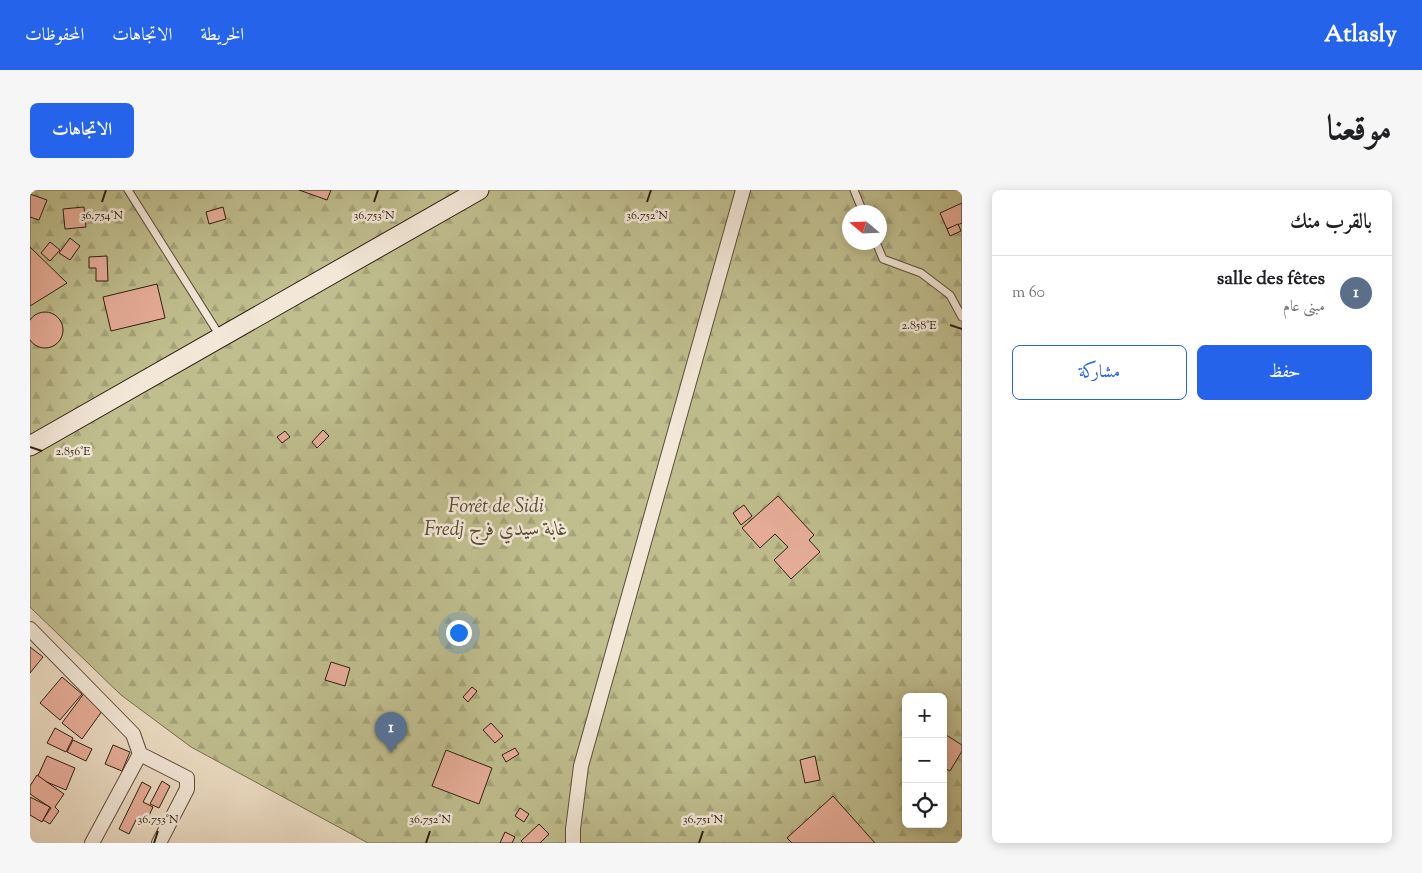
<!DOCTYPE html>
<html lang="ar">
<head>
<meta charset="utf-8">
<style>
	:root { --surface:#fff; --page:#f6f6f6; --text:#202124; --muted:#757577; --line:#e0e0e0; --accent:#2563eb }
	body { margin:0; font-family:"Sorts Mill Goudy",Amiri,serif; background:var(--page); color:var(--text); direction:rtl }
	.controls { position:absolute; right:15px; bottom:15px; display:grid; overflow:hidden; border-radius:8px; box-shadow:0 2px 12px #0003 }
	.controls button { width:45px; height:45px; display:grid; place-items:center; padding:0; border:0; border-bottom:1px solid var(--line); background:var(--surface); color:var(--text); font:25px sans-serif }
	.compass { position:absolute; left:812px; top:15px; width:45px; height:45px; border-radius:50%; background:var(--surface); box-shadow:0 2px 12px #0003; rotate:289deg }
	.you { position:absolute; left:428px; top:442px; width:18px; height:18px; margin:-12px; border:4px solid #fff; border-radius:50%; background:#1a73e8; box-shadow:0 0 0 8px #1a73e833 }
	.badge { display:grid; place-items:center; width:32px; height:32px; border-radius:50%; background:var(--accent); color:#fff; font-size:16px; font-weight:700 }
	.pin { position:absolute; translate:-50% -41px; filter:drop-shadow(0 1px 2px #0008) }
	.pin::after { content:''; position:absolute; top:26px; width:18px; height:15px; background:inherit; clip-path:polygon(0 0,100% 0,50% 100%) }
	.list { margin:0; padding:0; list-style:none }
	h2 { display:flex; justify-content:space-between; align-items:center; height:65px; margin:0; padding:0 20px; font-size:21px }
	h2 small { font-size:16px; font-weight:400; color:var(--muted) }
	.list li { display:grid; grid-template-columns:32px 1fr auto; gap:15px; align-items:center; box-sizing:border-box; height:75px; padding:0 20px; border-top:1px solid var(--line) }
	.list b { display:block; font-size:19px; white-space:nowrap }
	.list p { margin:0; font-size:16px; white-space:nowrap; color:var(--muted) }
	.list em { font-size:16px; font-style:normal; color:var(--muted) }
	.actions { display:flex; gap:10px; padding:15px 20px }
	.actions a { flex:1; padding:11px 0; border:1px solid var(--accent); border-radius:8px; text-align:center; font-size:18px; color:var(--accent) }
	.actions .main { background:var(--accent); color:#fff }
	.icon { flex:none; width:28px; height:28px; fill:none; stroke:currentColor; stroke-width:2; stroke-linecap:round; stroke-linejoin:round }
	.map { position:relative; flex:none; width:932px; height:653px; overflow:hidden; direction:ltr; border-radius:8px }
	header { display:flex; align-items:center; gap:30px; box-sizing:border-box; height:70px; padding:0 25px; background:var(--accent); color:#fff }
	header strong { font-size:24px }
	nav { display:flex; gap:28px; margin-inline-start:auto; font-size:18px }
	.intro { display:flex; align-items:center; justify-content:space-between; box-sizing:border-box; height:120px; padding:0 30px }
	h1 { margin:0; font-size:35px }
	.button { padding:12px 22px; border-radius:8px; background:var(--accent); color:#fff; font-size:18px; font-weight:700 }
	main { display:flex; gap:30px; padding:0 30px }
	aside { flex:1; background:var(--surface); border-radius:8px; box-shadow:0 2px 12px #0003 }
	.map>svg:first-child { display:block }
	.forest { fill:url(#forest-firs); stroke:#786e4f; fill-rule:evenodd }
	.building { fill:#e8ae9a; stroke:#2f1f10 }
	.lines { fill:none; stroke-linecap:round; stroke-linejoin:round }
	.lane-casing { stroke:#5e4e3d; stroke-width:9 }
	.street-casing { stroke:#5e4e3d; stroke-width:16 }
	.secondary-casing { stroke:#2f1f10; stroke-width:21 }
	.lane { stroke:#f3e8d8; stroke-width:7 }
	.street { stroke:#f3e8d8; stroke-width:14 }
	.secondary { stroke:#f3e8d8; stroke-width:19 }
	.ticks { fill:none; stroke:#2f1f10; stroke-width:2 }
	.labels { text-anchor:middle; stroke-width:5; stroke-linejoin:round; paint-order:stroke }
	.park-label { font-size:20px; font-style:italic; fill:#5a4f36; stroke:#f3e8d8 }
	.ticks-label { font-size:12px; text-anchor:middle; fill:#2f1f10; stroke:#f3e8d8; stroke-width:5; stroke-linejoin:round; paint-order:stroke }
</style>
</head>
<body>
<header>
<strong>Atlasly</strong>
<nav><a>الخريطة</a><a>الاتجاهات</a><a>المحفوظات</a></nav>
</header>
<div class="intro"><h1>موقعنا</h1><a class="button">الاتجاهات</a></div>
<main>
<aside>
<h2>بالقرب منك<small></small></h2>
<ul class="list">
<li><span class="badge" style="background:#5c6f8a">1</span><div><b>salle des fêtes</b><p>مبنى عام</p></div><em>60 m</em></li>
</ul>
<div class="actions"><a class="main">حفظ</a><a>مشاركة</a></div>
</aside>
<div class="map">
<svg width="932" height="653" viewBox="0 0 932 653">
	<defs>
		<pattern id="forest-firs" width="22" height="20" patternUnits="userSpaceOnUse" patternTransform="scale(1.25)"><rect width="22" height="20" fill="#c0be8e"/><path d="M5 1l3.5 6h-7zM16 11l3.5 6h-7z" fill="#a5a379"/></pattern>
	</defs>
	<rect width="100%" height="100%" fill="#ecdcc3"/>
	<filter id="stains"><feTurbulence type="fractalNoise" baseFrequency=".004" numOctaves="4"/><feColorMatrix values="0 0 0 0 .2 0 0 0 0 .09 0 0 0 0 .02 0 0 0 .5 -.17"/></filter>
	<radialGradient id="worn" r=".72"><stop offset=".6" stop-color="#630" stop-opacity="0"/><stop offset="1" stop-color="#630" stop-opacity=".3"/></radialGradient>
	<!-- forest -->
	<path class="forest" d="M0,0H932V653H338L161,557L91,505L0,417ZM819,22H849V52H819ZM876,507H913V634H876Z"/>
	<!-- building -->
	<g class="building">
		<path d="M269,0H301L297,10Z"/>
		<path d="M0,4L17,10L9,30L0,27Z"/>
		<path d="M932,13V33L917,39L910,23Z"/>
		<path d="M54,17L56,37L35,39L33,19Z"/>
		<path d="M193,17L196,29L179,34L176,22Z"/>
		<path d="M928,34L931,41L920,46L917,39Z"/>
		<path d="M40,48L50,56L40,70L29,63Z"/>
		<path d="M20,52L30,60L20,71L11,63Z"/>
		<path d="M0,57L37,93L0,116Z"/>
		<path d="M77,66L78,91H66V78H59V67Z"/>
		<path d="M127,94L135,128L81,141L73,107Z"/>
		<circle cx="15" cy="140" r="18"/>
		<path d="M293,240L299,246L287,258L282,252Z"/>
		<path d="M255,241L260,247L252,253L247,247Z"/>
		<path d="M748,306L784,345L779,350L790,362L761,389L744,370L758,357L745,344L730,358L712,338Z"/>
		<path d="M714,315L722,326L711,335L703,323Z"/>
		<path d="M0,457L13,467L0,483Z"/>
		<path d="M301,472L320,478L315,496L295,490Z"/>
		<path d="M32,487L52,504L30,530L10,513Z"/>
		<path d="M442,497L447,501L438,512L433,507Z"/>
		<path d="M55,502L75,517L52,549L32,533Z"/>
		<path d="M461,533L473,546L465,553L453,540Z"/>
		<path d="M25,538L43,548L36,562L17,553Z"/>
		<path d="M913,543L932,555V561L920,581L913,577Z"/>
		<path d="M43,550L62,559L56,571L37,562Z"/>
		<path d="M83,555L100,562L92,581L75,574Z"/>
		<path d="M485,558L489,564L476,572L472,565Z"/>
		<path d="M416,560L462,578L449,614L402,596Z"/>
		<path d="M17,566L45,578L36,600L7,588Z"/>
		<path d="M785,566L790,590L775,593L770,570Z"/>
		<path d="M7,585L34,604L25,617L29,621L20,634L13,630L21,618L0,604V596Z"/>
		<path d="M132,591L140,596L129,618L120,614Z"/>
		<path d="M112,592L121,597L113,612L123,617L116,632L107,628L99,644L89,639Z"/>
		<path d="M803,606L845,653H762L757,648Z"/>
		<path d="M0,607L20,617L12,632L0,625Z"/>
		<path d="M490,618L499,624L494,632L485,626Z"/>
		<path d="M509,634L519,644L510,653H493L491,651Z"/>
		<path d="M475,642L485,647L482,653H470Z"/>
	</g>
	<g class="lines">
		<defs>
			<g id="lane">
				<path d="M98,0L190,146"/>
				<path d="M824,0L833,22"/>
				<path d="M846,52L853,69L891,83L920,105L932,127"/>
			</g>
			<g id="street">
				<path d="M0,439L103,544L110,564L157,588V599L129,653"/>
				<path d="M62,653L110,564"/>
				<path d="M543,653V639L551,576L713,0"/>
			</g>
			<path id="secondary" d="M0,256L449,0"/>
		</defs>
		<!-- lane casing -->
		<use href="#lane" class="lane-casing"/>
		<!-- street casing -->
		<use href="#street" class="street-casing"/>
		<!-- secondary casing -->
		<use href="#secondary" class="secondary-casing"/>
		<!-- lane -->
		<use href="#lane" class="lane"/>
		<!-- street -->
		<use href="#street" class="street"/>
		<!-- secondary -->
		<use href="#secondary" class="secondary"/>
	</g>
	<!-- ticks -->
	<path class="ticks" d="M72,12L76,0M344,12L348,0M617,12L621,0M920,135L932,139M0,257L12,261M124,653L128,641M396,653L400,641M669,653L673,641"/>
	<g class="labels">
		<!-- park labels -->
		<g class="park-label">
			<text x="466" y="322">Forêt de Sidi<tspan x="466" dy="23">Fredj غابة سيدي فرج</tspan></text>
		</g>
	</g>
	<g class="ticks-label">
		<text x="72" y="29">36.754°N</text>
		<text x="344" y="29">36.753°N</text>
		<text x="617" y="29">36.752°N</text>
		<text x="889" y="139">2.858°E</text>
		<text x="43" y="265">2.856°E</text>
		<text x="128" y="633">36.753°N</text>
		<text x="400" y="633">36.752°N</text>
		<text x="673" y="633">36.751°N</text>
	</g>
	<rect width="100%" height="100%" filter="url(#stains)"/>
	<rect width="100%" height="100%" fill="url(#worn)"/>
</svg>
<div class="controls">
<button>+</button>
<button>−</button>
<button><svg class="icon" aria-label="locate" viewBox="0 0 24 24"><circle cx="12" cy="12" r="6"/><path d="M12 2v4M12 18v4M2 12h4M18 12h4"/></svg></button>
</div>
<svg class="compass" viewBox="-18 -18 36 36"><path d="M0-13l5 13h-10z" fill="#e53935"/><path d="M0 13l5-13h-10z" fill="#757577"/></svg>
<div class="you"></div>
<div class="pin badge" style="left:361px;top:563px;background:#5c6f8a">1</div>
</div>
</main>
</body>
</html>
